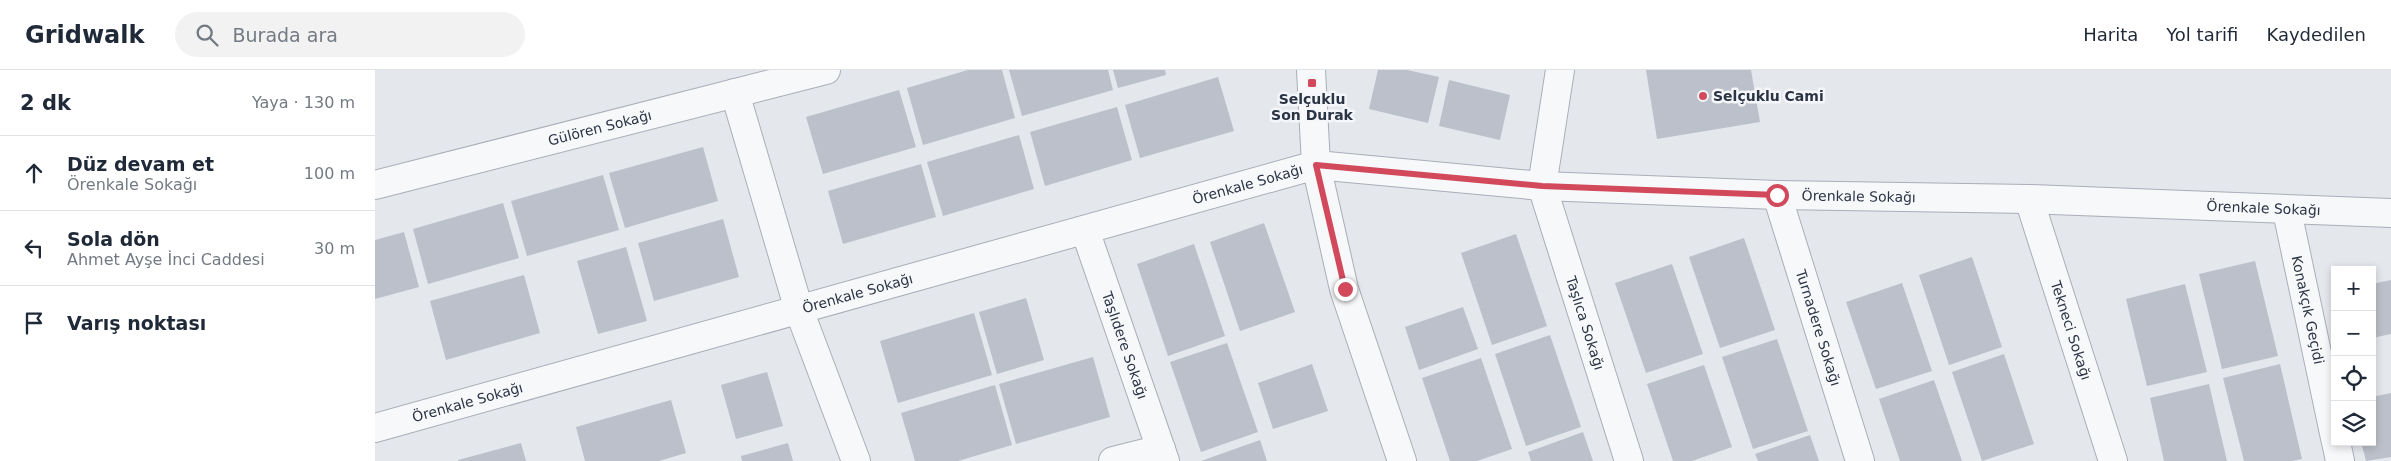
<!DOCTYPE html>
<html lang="tr">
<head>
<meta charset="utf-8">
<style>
	:root { --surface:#fff; --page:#f2f2f3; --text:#1f2937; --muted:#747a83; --line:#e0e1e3 }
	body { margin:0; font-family:"DejaVu Sans",sans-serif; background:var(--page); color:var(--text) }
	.controls { position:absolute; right:15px; bottom:15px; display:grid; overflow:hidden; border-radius:0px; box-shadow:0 2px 8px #0003 }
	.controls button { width:45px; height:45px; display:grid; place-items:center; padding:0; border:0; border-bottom:1px solid var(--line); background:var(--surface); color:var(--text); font:25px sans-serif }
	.stop { position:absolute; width:15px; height:15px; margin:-11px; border:4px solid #d1495b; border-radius:50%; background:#fff }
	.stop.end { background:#d1495b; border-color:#fff; box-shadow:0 1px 5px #0008 }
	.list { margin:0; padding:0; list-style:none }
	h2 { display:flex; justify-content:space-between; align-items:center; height:65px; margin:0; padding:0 20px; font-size:21px }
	h2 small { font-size:16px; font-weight:400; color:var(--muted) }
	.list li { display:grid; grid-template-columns:32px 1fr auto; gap:15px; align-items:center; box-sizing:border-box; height:75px; padding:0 20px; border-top:1px solid var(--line) }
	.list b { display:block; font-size:19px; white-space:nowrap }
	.list p { margin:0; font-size:16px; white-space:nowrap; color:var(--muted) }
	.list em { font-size:16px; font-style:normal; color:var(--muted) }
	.icon { flex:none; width:28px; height:28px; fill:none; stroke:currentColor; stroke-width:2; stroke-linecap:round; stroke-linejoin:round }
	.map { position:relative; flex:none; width:2016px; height:391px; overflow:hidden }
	header { display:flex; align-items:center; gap:30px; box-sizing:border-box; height:70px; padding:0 25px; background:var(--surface); border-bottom:1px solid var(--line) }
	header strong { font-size:24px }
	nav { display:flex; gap:28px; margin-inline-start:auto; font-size:18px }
	.search { width:350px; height:45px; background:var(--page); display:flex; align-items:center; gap:12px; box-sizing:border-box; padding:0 18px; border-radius:28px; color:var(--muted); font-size:19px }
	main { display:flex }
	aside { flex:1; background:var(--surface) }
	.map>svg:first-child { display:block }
	.building { fill:#bbc0ca }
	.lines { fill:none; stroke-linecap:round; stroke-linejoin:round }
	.street-casing { stroke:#a9aeb7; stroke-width:30 }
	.street { stroke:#f7f8fa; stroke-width:28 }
	.route { stroke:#d1495b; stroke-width:6 }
	.poi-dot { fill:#d1495b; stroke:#f4f6f9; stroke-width:2 }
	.labels { text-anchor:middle; stroke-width:5; stroke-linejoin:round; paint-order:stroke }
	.poi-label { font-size:14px; font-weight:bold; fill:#2b3445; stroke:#f4f6f9; text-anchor:start }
	.street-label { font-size:14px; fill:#2b3445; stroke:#f4f6f9 }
</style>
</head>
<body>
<header>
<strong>Gridwalk</strong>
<div class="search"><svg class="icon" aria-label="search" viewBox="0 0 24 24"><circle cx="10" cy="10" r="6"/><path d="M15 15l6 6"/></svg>Burada ara</div>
<nav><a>Harita</a><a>Yol tarifi</a><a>Kaydedilen</a></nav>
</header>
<main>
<aside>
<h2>2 dk<small>Yaya · 130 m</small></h2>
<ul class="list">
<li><svg class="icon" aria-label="ahead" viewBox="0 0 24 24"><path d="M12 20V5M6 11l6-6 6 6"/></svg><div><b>Düz devam et</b><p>Örenkale Sokağı</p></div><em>100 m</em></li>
<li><svg class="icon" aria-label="left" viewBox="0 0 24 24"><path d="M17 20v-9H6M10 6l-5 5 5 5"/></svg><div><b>Sola dön</b><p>Ahmet Ayşe İnci Caddesi</p></div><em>30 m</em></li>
<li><svg class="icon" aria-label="arrive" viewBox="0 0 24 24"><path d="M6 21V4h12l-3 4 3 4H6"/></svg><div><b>Varış noktası</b></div></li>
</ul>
</aside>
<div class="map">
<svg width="2016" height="391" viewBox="0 0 2016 391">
	<rect width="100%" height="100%" fill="#e4e7ec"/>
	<!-- building -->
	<g class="building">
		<path d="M593,0H627L640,48L548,75L532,18Z"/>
		<path d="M634,0H733L738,20L647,46Z"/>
		<path d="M738,0H790L791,5L743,18Z"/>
		<path d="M1003,0H1032L1064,7L1053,53L994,39Z"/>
		<path d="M1271,0H1376L1385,52L1282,69Z"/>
		<path d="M843,7L859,61L765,88L750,35Z"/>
		<path d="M1074,10L1135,25L1125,70L1064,56Z"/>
		<path d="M524,20L541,77L448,104L431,47Z"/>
		<path d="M742,37L757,90L670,116L655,62Z"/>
		<path d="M644,65L659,119L568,146L552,92Z"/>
		<path d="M328,77L343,131L250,158L234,103Z"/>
		<path d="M546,94L561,147L468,174L453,121Z"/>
		<path d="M228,105L244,160L152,186L136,131Z"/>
		<path d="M128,133L144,188L53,214L38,159Z"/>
		<path d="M348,149L364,207L279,231L263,173Z"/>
		<path d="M889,153L920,242L865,261L835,172Z"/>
		<path d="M29,162L44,217L0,229V170Z"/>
		<path d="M1141,164L1172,256L1117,275L1086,183Z"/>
		<path d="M1369,168L1400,260L1345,278L1314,187Z"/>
		<path d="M819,174L850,266L793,286L762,194Z"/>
		<path d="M251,177L272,251L223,264L202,191Z"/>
		<path d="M1597,187L1627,277L1574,295L1544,205Z"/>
		<path d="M1880,191L1903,286L1847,299L1824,204Z"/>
		<path d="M1297,194L1328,284L1271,303L1240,213Z"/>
		<path d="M149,205L165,263L71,290L55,231Z"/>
		<path d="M2016,210V264L1997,268V214Z"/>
		<path d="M1527,213L1557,301L1501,319L1471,232Z"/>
		<path d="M1810,214L1832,302L1772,316L1751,229Z"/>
		<path d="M651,228L669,290L622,304L604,242Z"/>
		<path d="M1088,237L1103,279L1044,300L1030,257Z"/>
		<path d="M599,243L617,305L523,333L505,271Z"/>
		<path d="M1175,265L1206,357L1151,376L1120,284Z"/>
		<path d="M1402,269L1433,361L1378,379L1347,287Z"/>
		<path d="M852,273L883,362L826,382L795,292Z"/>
		<path d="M1629,284L1659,374L1607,391L1577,302Z"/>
		<path d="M718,287L735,347L641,374L624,314Z"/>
		<path d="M1106,288L1137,379L1102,391H1075L1047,308Z"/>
		<path d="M937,294L953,341L898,359L883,313Z"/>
		<path d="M1905,294L1927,389L1917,391H1869L1848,308Z"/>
		<path d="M1329,295L1357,377L1317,391H1298L1272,314Z"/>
		<path d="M392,302L408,356L361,369L346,315Z"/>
		<path d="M1559,310L1587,391H1525L1504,329Z"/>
		<path d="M1834,314L1852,391H1789L1775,328Z"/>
		<path d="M620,315L637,375L583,391H540L526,343Z"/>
		<path d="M2016,323V387L1991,391L1986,372H1997V327Z"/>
		<path d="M296,330L311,383L284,391H210L201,357Z"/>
		<path d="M1208,362L1218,391H1156L1153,382Z"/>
		<path d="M1435,365L1444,391H1383L1380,384Z"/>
		<path d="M885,370L892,391H826Z"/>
		<path d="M146,373L151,391H83V390Z"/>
		<path d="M413,373L418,391H367L366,386Z"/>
	</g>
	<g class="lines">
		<defs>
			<g id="street">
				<path d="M936,0L941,95L969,219L1027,391"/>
				<path id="s1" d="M1185,0L1167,116L1254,391"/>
				<path d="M360,23L424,240L481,391"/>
				<path id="s2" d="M0,115L451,0"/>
				<path id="s3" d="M1402,125L1485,391"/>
				<path id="s4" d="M1654,129L1738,391"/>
				<path id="s5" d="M1912,141L1960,368"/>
				<path id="s6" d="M710,160L790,391"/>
				<path id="s7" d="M0,358L941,95L1167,116L1402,125L1654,129L2016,143"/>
				<path d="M1961,372L1965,391"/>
				<path d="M738,391L786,379"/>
			</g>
		</defs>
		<!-- street casing -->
		<use href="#street" class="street-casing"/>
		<!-- street -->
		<use href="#street" class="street"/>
	</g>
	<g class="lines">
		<!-- route -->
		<path class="route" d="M970,219L941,95L1167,116L1402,125"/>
	</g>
	<!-- markers -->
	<g class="poi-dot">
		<rect x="932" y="8" width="10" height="10" rx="2.5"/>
		<circle cx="1328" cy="26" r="5"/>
	</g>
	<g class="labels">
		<!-- poi labels -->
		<g class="poi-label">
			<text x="1338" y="31">Selçuklu Cami</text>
			<text x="937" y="34" text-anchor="middle">Selçuklu<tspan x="937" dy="16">Son Durak</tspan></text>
		</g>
		<!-- street labels -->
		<g class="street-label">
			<text dy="5" stroke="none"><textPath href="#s2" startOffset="232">Gülören Sokağı</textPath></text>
			<text dy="5" stroke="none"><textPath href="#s7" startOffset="906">Örenkale Sokağı</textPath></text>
			<text dy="5" stroke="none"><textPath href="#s7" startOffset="1521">Örenkale Sokağı</textPath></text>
			<text dy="5" stroke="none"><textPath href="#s7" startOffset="1926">Örenkale Sokağı</textPath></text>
			<text dy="5" stroke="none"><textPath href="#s7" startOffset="501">Örenkale Sokağı</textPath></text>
			<text dy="5" stroke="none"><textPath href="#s5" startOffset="101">Konakçık Geçidi</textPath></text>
			<text dy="5" stroke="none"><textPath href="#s1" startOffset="261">Taşlıca Sokağı</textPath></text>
			<text dy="5" stroke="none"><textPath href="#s3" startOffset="139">Turnadere Sokağı</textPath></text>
			<text dy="5" stroke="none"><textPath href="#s4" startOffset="138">Tekneci Sokağı</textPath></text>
			<text dy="5" stroke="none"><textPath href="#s6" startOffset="122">Taşlıdere Sokağı</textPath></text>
			<text dy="5" stroke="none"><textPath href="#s7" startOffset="96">Örenkale Sokağı</textPath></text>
		</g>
	</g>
</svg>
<div class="controls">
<button>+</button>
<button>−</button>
<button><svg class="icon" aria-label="locate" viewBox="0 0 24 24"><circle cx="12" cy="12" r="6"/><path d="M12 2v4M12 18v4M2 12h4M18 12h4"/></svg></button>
<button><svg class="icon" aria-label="layers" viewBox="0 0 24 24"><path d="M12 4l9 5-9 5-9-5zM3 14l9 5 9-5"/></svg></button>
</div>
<div class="stop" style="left:1402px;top:125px"></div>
<div class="stop end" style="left:970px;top:219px"></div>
</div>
</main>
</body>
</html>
